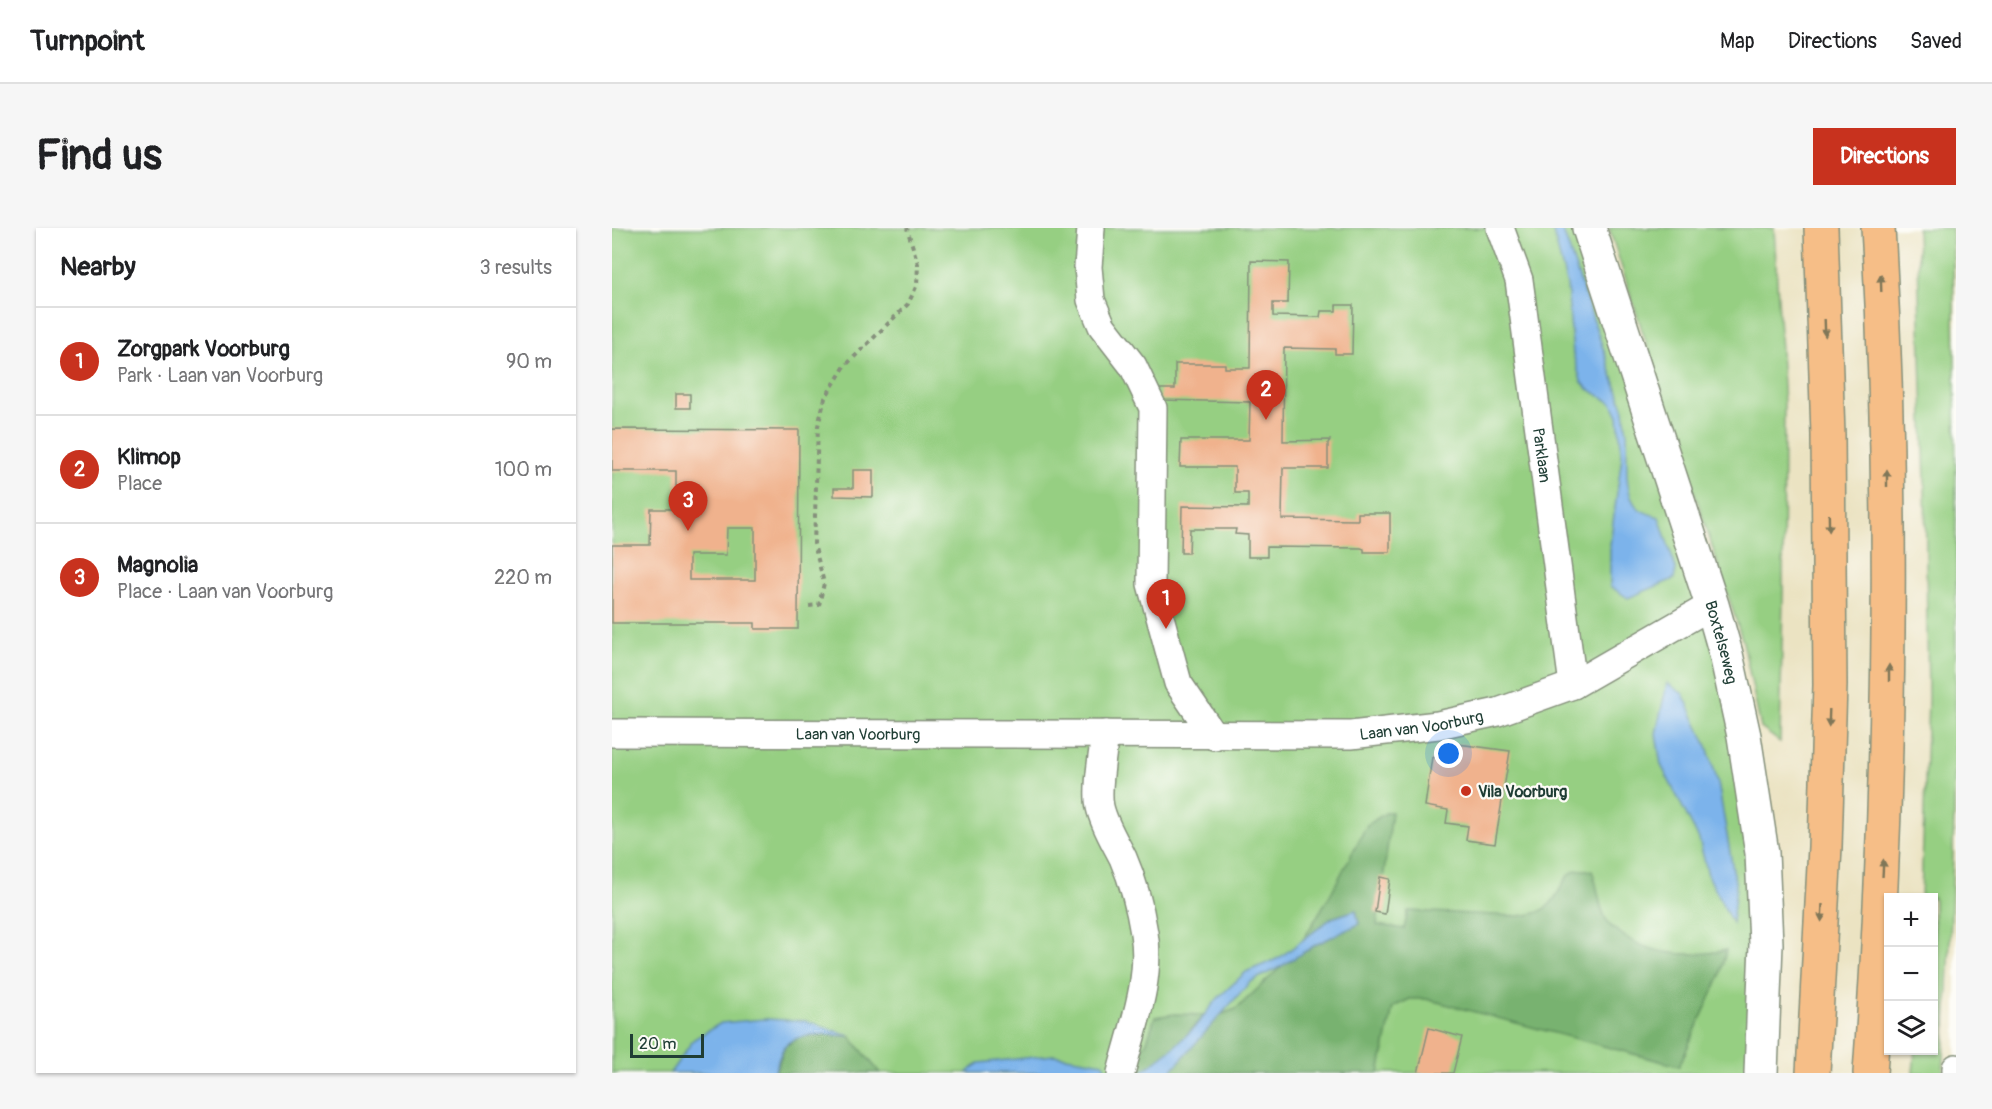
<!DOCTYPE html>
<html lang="en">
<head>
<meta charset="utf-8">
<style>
	:root { --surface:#fff; --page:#f6f6f6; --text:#202124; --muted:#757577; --line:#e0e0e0; --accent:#c8321e }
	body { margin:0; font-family:Pangolin,sans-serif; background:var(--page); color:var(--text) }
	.controls { position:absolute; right:18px; bottom:18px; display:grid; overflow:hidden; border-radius:0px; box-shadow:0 2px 4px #0004 }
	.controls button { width:54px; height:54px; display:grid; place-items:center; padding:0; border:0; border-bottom:2px solid var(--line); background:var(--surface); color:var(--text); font:30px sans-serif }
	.scale { position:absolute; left:18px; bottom:15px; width:74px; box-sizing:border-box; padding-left:6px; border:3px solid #1f3d34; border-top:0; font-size:16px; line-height:21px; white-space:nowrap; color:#1f3d34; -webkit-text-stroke:4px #fdfcf7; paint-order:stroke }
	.you { position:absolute; left:837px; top:526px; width:21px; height:21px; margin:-15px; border:4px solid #fff; border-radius:50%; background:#1a73e8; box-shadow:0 0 0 9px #1a73e833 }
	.badge { display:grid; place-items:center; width:39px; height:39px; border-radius:50%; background:var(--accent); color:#fff; font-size:20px; font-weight:700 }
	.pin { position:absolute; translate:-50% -50px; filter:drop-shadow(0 2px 3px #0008) }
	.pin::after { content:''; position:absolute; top:32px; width:21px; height:18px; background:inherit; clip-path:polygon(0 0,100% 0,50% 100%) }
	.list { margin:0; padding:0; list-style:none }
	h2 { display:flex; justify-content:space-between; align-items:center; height:78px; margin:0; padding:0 24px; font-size:26px }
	h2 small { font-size:20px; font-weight:400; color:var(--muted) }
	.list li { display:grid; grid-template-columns:39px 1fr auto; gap:18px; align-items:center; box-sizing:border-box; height:108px; padding:0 24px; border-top:2px solid var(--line) }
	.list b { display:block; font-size:22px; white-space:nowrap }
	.list p { margin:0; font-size:20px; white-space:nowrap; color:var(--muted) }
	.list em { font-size:20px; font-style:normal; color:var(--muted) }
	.icon { flex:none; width:33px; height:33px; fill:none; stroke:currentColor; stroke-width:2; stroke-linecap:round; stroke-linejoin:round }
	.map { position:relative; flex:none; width:1344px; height:845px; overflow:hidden; border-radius:0px }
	header { display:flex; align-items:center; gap:36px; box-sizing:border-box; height:84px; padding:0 30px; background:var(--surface); border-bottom:2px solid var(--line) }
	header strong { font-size:28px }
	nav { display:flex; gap:33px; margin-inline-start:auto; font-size:21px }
	.intro { display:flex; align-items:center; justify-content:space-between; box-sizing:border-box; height:144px; padding:0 36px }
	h1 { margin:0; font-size:42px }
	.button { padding:15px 27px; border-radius:0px; background:var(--accent); color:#fff; font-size:21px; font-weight:700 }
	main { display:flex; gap:36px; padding:0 36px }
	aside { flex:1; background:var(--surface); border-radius:0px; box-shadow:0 2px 4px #0004 }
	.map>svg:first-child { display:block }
	.green { fill:#96cf82; stroke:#5a865b; stroke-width:1.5 }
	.forest { fill:#78b270; stroke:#4c7852; stroke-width:1.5 }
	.water { fill:#7cb3eb; stroke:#4e7890; stroke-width:1.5 }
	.building { fill:#f0b28d; fill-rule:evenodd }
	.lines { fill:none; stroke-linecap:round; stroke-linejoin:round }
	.minor-casing { stroke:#85907b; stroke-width:30 }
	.tertiary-casing { stroke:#85907b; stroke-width:36 }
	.motorway-casing { stroke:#85907b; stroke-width:36 }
	.path { stroke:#85907b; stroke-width:4; stroke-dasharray:4.5 4.5; stroke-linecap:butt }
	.minor { stroke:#fff; stroke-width:27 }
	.tertiary { stroke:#fff; stroke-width:33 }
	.motorway { stroke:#f6be87; stroke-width:33 }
	.oneway { fill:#807759 }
	.poi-dot { fill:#c8321e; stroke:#fdfcf7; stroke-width:2 }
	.labels { text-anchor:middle; stroke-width:4.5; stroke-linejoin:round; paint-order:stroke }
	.street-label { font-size:16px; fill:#1f3d34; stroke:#fdfcf7 }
	.poi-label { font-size:16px; font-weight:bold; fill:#1f3d34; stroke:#fdfcf7; text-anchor:start }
</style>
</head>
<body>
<header>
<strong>Turnpoint</strong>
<nav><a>Map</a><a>Directions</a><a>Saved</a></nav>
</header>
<div class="intro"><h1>Find us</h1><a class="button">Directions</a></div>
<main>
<aside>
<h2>Nearby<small>3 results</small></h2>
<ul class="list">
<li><span class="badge">1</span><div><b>Zorgpark Voorburg</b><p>Park · Laan van Voorburg</p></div><em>90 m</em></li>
<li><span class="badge">2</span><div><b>Klimop</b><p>Place</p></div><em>100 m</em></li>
<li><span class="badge">3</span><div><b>Magnolia</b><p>Place · Laan van Voorburg</p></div><em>220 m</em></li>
</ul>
</aside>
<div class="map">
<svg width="1344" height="845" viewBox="0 0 1344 845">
	<rect width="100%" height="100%" fill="#fdfcf7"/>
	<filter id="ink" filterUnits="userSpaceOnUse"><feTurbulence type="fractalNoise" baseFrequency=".0167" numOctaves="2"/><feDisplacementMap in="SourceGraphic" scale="12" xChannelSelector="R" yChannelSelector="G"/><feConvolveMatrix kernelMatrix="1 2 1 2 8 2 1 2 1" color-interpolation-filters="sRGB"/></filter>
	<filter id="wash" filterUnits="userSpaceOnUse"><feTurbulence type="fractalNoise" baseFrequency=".008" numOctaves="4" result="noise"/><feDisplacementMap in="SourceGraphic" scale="24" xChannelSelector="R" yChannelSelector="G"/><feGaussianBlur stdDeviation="1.35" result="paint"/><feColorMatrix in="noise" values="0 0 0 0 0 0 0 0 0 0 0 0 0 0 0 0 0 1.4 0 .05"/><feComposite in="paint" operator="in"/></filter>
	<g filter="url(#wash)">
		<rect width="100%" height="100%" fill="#ebe3c2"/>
		<!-- green -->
		<g class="green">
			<path d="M0,0H977L1132,508L1149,845H0Z"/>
			<path d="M997,0H1162L1172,176L1171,366L1168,514L1149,500L1131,414Z"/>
			<path d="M1305,0H1340C1344,118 1344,236 1344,354C1344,518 1342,682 1331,845H1301L1303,823L1322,822V670L1309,669L1316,471L1313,255Z"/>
		</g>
		<!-- forest -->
		<g class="forest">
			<path d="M775,584H780L765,697L792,701L796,683L905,688C915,687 928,686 936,678C954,662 949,636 980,643C987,659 986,681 997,696C999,699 1004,702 1008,705C1037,727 1078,730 1114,722L1108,748L1067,838L814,771H798L781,779L767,845H557L607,787L624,781L672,736L705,716L747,696L744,682L720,690L691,712L718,667L755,597Z"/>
			<path d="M563,786L592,787C579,803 548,837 529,844C524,845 516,845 510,845L524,820L534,816L543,789Z"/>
			<path d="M221,807L238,808L268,845H163L173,818L189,808Z"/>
		</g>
		<!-- water -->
		<g class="water">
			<path d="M940,0H950L1012,182C1013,190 1014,198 1015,206C1016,226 1010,265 1026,280C1032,285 1040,287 1047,289L1064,341L1062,351L1016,370L998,358V317L1010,228L1006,188L1000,175L976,161L969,153L961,126L955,57Z"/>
			<path d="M1055,455L1071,466L1095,518L1106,555L1124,659L1120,695L1096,647L1087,611L1049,537L1044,506Z"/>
			<path d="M744,682L747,696L705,716L668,739L638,754L557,845H528L561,820L582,800L606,770L634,744L667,730L720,690Z"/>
			<path d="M153,791L194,793L238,808C221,807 185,803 173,818C168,824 165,837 162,845H58L82,811L109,795Z"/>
			<path d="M442,827L491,835L495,845H355L367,835Z"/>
		</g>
		<g id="blocks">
			<!-- building -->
			<g class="building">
				<path d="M639,33L677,34L676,75H661V88L708,89L709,83H724V77H741L740,126H723V121L672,120L671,213L718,212L716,215V240H671L670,291L746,292V285H778V324H752V321L749,320L655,319V329H636V307L623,306L624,301H578L577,325H569L570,278L636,279V265H623V239H568L569,212H637L638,174L548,172V161H563V136H613V140H638Z"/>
				<rect x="64" y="166" width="14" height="14"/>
				<path d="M0,201L187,202L186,401H143V395H0V317H38L39,281H64V243H0ZM115,300H143V352H77V327H114Z"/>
				<path d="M241,242H261V269L222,268V260H241Z"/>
				<path d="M846,516L898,523L883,616L854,612L856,598L834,595L836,582L813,578L820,529L843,532Z"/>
				<path d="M768,649L778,651L773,686L763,684Z"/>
				<path d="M817,800L850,809L841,845H806Z"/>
			</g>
		</g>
	</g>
	<g filter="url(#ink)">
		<use href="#blocks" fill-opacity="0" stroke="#85907b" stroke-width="1.5"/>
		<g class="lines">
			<defs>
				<g id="minor">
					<path d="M479,0L476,39L479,72L490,98L521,138L541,180L539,356L566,455L602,508"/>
					<path id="s1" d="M888,0L907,52L961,457"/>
					<path id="s2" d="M0,505L739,507L826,497L886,484L961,457L1100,377"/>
					<path d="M493,506C491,525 484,561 488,579C492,597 503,614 511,630C521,653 528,680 532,705C540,751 520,801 509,845"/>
					<path d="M1344,845V840"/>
				</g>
				<g id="tertiary">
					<path id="s3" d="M977,0L1100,377L1114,426L1132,508L1150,625L1154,716L1149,845"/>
				</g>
				<g id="motorway">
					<path d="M1201,845L1213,619L1218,457L1216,207L1209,0"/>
					<path d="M1258,845C1278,564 1283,282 1266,0"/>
				</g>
			</defs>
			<!-- minor casing -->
			<use href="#minor" class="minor-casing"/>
			<!-- tertiary casing -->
			<use href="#tertiary" class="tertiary-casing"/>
			<!-- motorway casing -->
			<use href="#motorway" class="motorway-casing"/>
			<!-- path -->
			<path class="path" d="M197,378L207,377L212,355L202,316L206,198L213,170L233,138L296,76L305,57L306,36L295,0"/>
			<!-- minor -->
			<use href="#minor" class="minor"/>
			<!-- tertiary -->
			<use href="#tertiary" class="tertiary"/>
			<!-- motorway -->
			<use href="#motorway" class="motorway"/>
		</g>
		<!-- one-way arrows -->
		<defs><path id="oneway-solid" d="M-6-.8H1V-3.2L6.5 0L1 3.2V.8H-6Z" transform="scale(1.5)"/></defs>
		<g class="oneway">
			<use href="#oneway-solid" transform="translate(1269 55) rotate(-92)"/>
			<use href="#oneway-solid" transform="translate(1213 100) rotate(88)"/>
			<use href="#oneway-solid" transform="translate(1275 250) rotate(-90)"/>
			<use href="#oneway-solid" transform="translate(1217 295) rotate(89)"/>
			<use href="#oneway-solid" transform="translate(1277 445) rotate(-90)"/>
			<use href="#oneway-solid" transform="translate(1217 490) rotate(92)"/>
			<use href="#oneway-solid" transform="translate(1271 640) rotate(-87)"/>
			<use href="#oneway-solid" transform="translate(1210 685) rotate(93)"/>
		</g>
	</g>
	<!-- markers -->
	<circle class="poi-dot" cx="854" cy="563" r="6"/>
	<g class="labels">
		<!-- street labels -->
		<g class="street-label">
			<text dy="6" stroke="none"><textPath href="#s1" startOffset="232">Parklaan</textPath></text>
			<text dy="6" stroke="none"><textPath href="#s3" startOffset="435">Boxtelseweg</textPath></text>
			<text dy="6" stroke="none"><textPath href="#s2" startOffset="810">Laan van Voorburg</textPath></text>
			<text dy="6" stroke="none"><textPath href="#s2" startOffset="246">Laan van Voorburg</textPath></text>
		</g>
		<!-- poi labels -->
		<g class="poi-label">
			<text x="866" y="569">Vila Voorburg</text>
		</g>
	</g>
</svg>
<div class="controls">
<button>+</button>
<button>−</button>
<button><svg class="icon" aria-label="layers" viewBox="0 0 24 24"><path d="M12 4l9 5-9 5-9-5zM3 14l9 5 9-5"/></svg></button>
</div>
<div class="scale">20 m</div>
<div class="you"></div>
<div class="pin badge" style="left:554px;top:401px">1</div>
<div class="pin badge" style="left:654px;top:192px">2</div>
<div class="pin badge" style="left:76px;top:303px">3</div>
</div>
</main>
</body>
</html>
